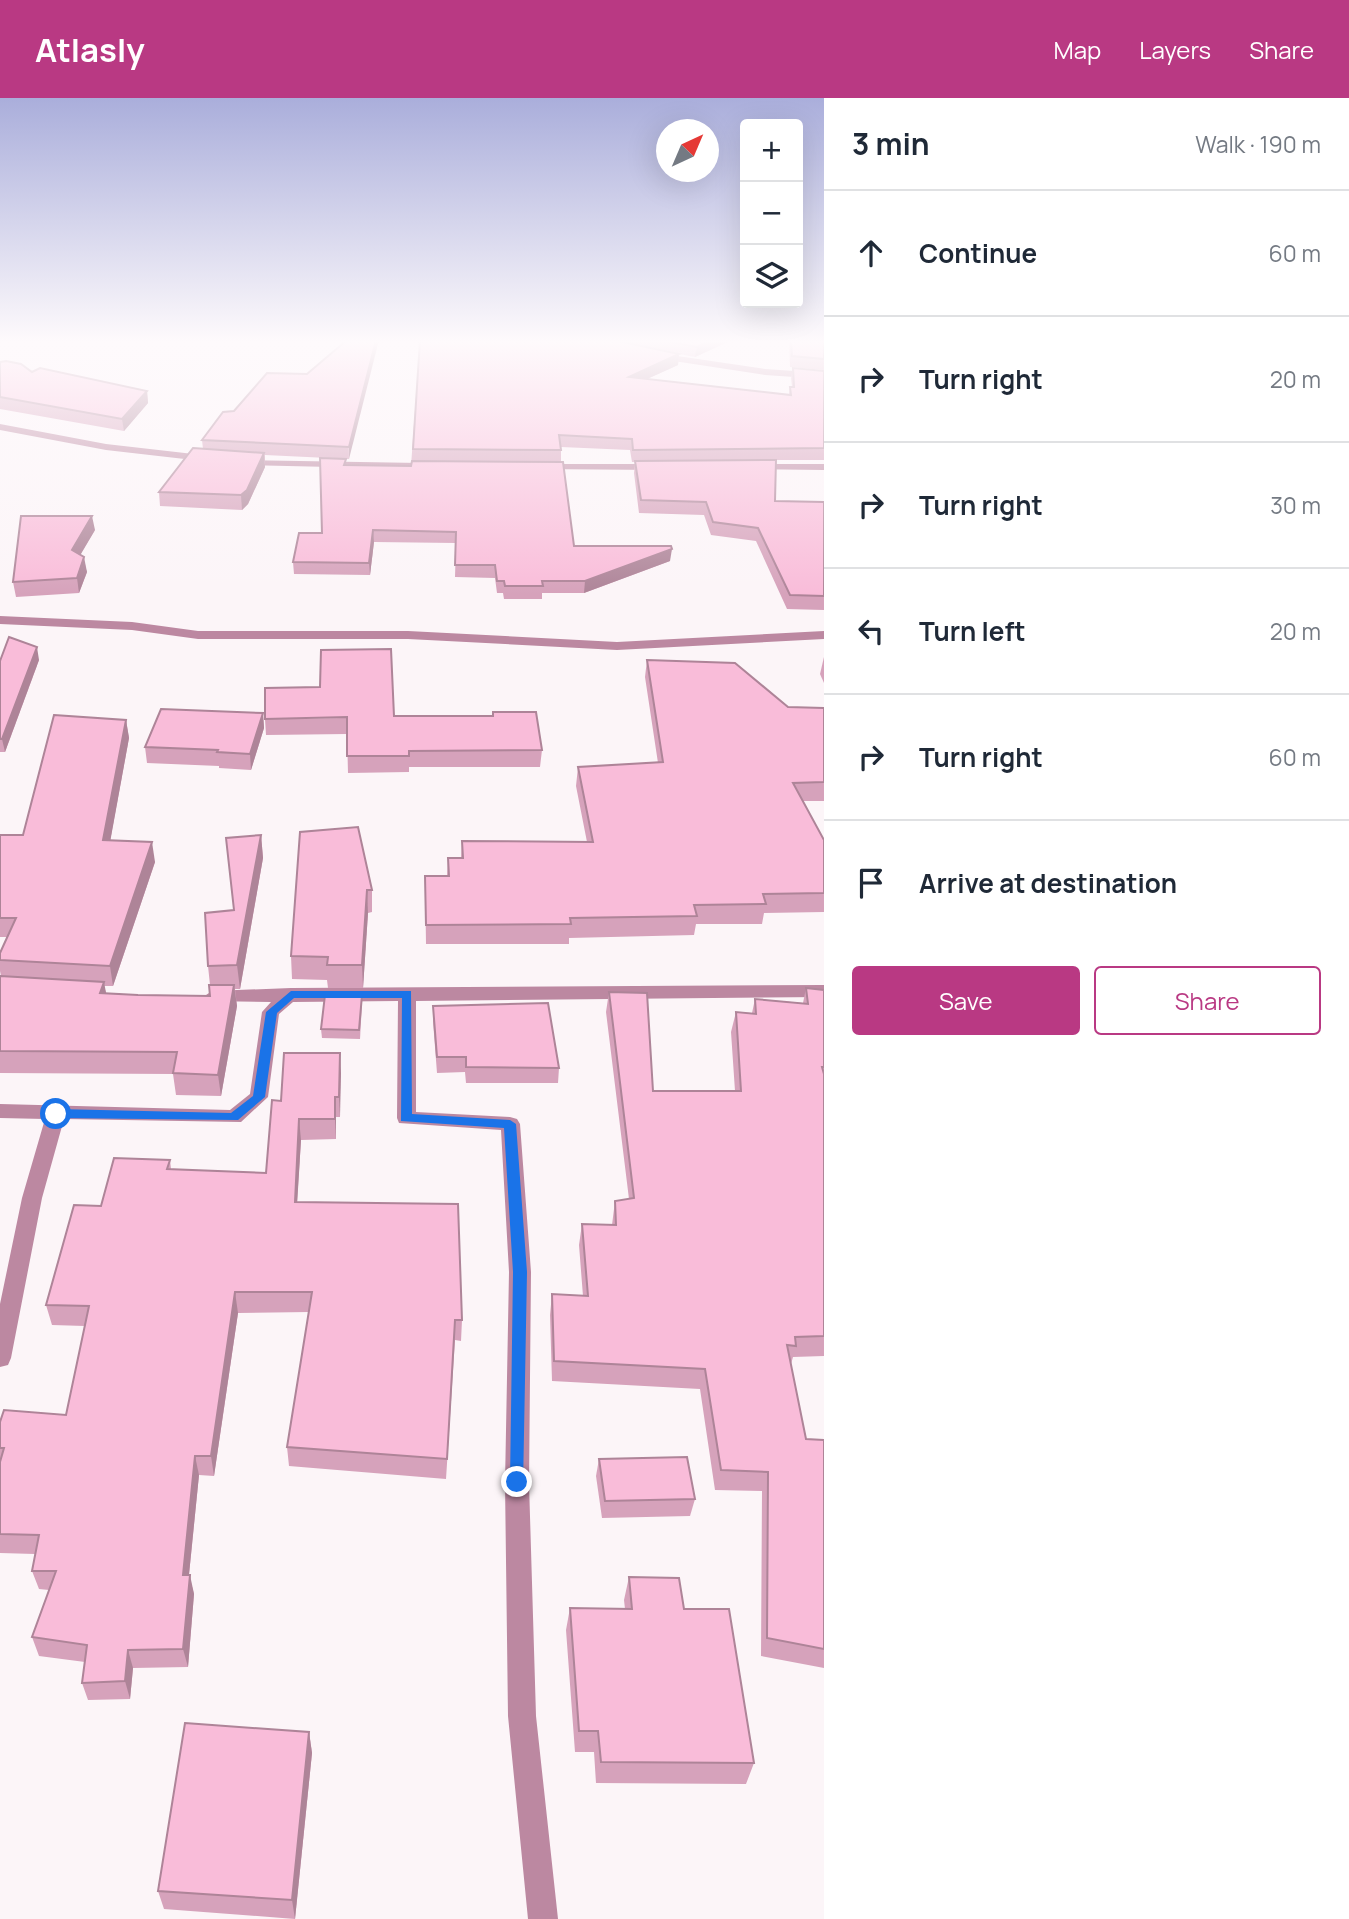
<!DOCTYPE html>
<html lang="en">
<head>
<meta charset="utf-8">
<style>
	:root { --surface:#fff; --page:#f2f2f3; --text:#1f2937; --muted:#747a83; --line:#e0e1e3; --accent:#b93983 }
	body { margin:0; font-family:Manrope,sans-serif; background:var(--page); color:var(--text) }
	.controls { position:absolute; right:21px; top:21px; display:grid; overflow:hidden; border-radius:7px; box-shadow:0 7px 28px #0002 }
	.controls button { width:63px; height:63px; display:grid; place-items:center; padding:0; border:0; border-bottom:2px solid var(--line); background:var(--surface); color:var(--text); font:35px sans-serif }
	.compass { position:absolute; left:656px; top:21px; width:63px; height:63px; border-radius:50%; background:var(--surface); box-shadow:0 7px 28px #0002; rotate:44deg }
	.stop { position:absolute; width:21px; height:21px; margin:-16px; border:5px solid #1a73e8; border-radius:50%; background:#fff }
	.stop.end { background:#1a73e8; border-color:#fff; box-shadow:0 2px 7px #0008 }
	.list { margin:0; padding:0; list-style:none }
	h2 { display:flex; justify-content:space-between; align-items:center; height:91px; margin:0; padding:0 28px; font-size:30px }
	h2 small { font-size:23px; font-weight:400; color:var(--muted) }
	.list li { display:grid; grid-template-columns:46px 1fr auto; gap:21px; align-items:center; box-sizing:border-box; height:126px; padding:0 28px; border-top:2px solid var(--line) }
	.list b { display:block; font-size:26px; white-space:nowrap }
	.list em { font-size:23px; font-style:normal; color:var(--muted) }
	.actions { display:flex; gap:14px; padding:21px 28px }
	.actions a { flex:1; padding:16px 0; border:2px solid var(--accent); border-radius:7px; text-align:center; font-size:24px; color:var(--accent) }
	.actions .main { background:var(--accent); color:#fff }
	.icon { flex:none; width:38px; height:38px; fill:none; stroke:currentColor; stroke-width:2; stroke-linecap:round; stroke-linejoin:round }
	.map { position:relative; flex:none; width:824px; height:1821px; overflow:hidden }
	header { display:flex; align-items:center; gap:42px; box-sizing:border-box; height:98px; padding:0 35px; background:var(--accent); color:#fff }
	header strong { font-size:33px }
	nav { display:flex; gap:38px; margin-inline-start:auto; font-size:24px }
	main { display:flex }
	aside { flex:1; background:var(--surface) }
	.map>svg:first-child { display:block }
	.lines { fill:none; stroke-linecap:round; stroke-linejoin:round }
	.street { fill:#bc88a1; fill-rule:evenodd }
	.wall { fill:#d6a2bb }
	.shaded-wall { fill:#ae8498 }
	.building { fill:#f9bcd9; stroke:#ae8498; stroke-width:2 }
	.route { fill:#1a73e8 }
</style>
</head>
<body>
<header>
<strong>Atlasly</strong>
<nav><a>Map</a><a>Layers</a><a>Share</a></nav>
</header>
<main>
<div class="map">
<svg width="824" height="1821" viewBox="0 0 824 1821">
	<rect width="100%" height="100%" fill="#fcf5f8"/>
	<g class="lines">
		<!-- street -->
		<g class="street">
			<path d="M657,255L765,271L824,275V281L765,277L654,260Z"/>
			<path d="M0,326L106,346L211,358L216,361L211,364L106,352L0,332Z"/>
			<path d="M238,362L421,365L426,368L421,371L242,367L237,364Z"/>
			<path d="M540,366H659L664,369L659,372L536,371L535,369Z"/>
			<path d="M753,366H824V372L749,371L748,369Z"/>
			<path d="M0,518L132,524L198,533H408L617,544L824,533V541L617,552L408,541H198L132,532L0,526Z"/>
			<path d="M824,887V899L416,903V1014L510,1019L517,1021L520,1026L531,1174L529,1385L536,1618L558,1821H528L508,1618L505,1385L509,1174L501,1032L399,1025L397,1020L398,903L293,904L279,916L268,999L241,1024L64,1021L42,1100L11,1260L8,1267L0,1269V1206L22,1100L45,1021L0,1020V1006L230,1012L250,996L262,914L271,904L206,903L203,899L212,893L291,890Z"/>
		</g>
	</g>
	<!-- wall -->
	<g class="wall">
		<path d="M347,242L349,361L265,357V369L248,406L242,412L160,408L159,394L203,351L202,342L234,313L307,276Z"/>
		<path d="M420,242H732L695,259L679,256L678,267L647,281L789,297L790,289H792L791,280L793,270L824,273V362H776L775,403L824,404V512L787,511L756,443L711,437L704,417L639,415L634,375L635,364H632L630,352L561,349V364L574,448L670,463L584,495H542V501H504L503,495H497L495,480L455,479L456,445L374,444L370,477L294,476L293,464L322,435L346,367L411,368Z"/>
		<path d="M789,242H824V272L790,269Z"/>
		<path d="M0,264L32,274L147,293L148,305L124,333L0,311Z"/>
		<path d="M95,432L80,457L87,474L79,495L16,499L13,484Z"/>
		<path d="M824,559V585L820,576Z"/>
		<path d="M39,562L5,654H0V563Z"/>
		<path d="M647,562L788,609L824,610V703H803L824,742V814L764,815L762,826H696L694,837L569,840V846H426L425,778H447L448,760H461L462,743L587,744L576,688L578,669L658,665L645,579Z"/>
		<path d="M493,614L542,652L540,669H409V674L348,675L347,636L266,637L265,621L493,618Z"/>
		<path d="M263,615L264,630L251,672L219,670V668L147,665L145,649Z"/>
		<path d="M126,622L129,640L110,743L155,764L113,888H104L106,895L138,897L210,898V887L208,868L234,812L261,737L263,760L240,891H235L237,908L221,998L176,997L173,976L0,975V878H1L0,873V855L7,839H0V737H23Z"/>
		<path d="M358,729L372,792V814L368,815L363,890H328L327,882L292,881L291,858Z"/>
		<path d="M806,890L824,892V1258L793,1259L791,1266L806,1341L824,1342V1570L761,1558L762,1393L715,1392L700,1291L552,1283L550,1217L552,1196L583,1198L579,1147L582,1126L612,1127L615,1103L629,1101L606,914L609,894L653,993H735L731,934L736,914L752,915L755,901L803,905Z"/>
		<path d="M362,906L360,941L322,940L321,931Z"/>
		<path d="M433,908L559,970L558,985H466L465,974L437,975L433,923Z"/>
		<path d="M340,955V1019H336V1041L301,1042L297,1104L462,1222L461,1243L455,1242L446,1381L289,1368L287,1349L309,1214L238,1215L214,1378L199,1377L189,1477L194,1496L188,1569L133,1570L130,1601L88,1602L82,1585L85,1564L39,1558L32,1539L49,1492L39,1491L32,1473L35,1456L0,1455V1324L66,1317L85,1228L52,1227L46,1207L101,1108L170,1062L171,1071L266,1075L281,1003Z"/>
		<path d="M599,1361L695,1401L690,1418L602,1420L596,1378Z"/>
		<path d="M629,1479L684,1511L754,1665L746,1686L596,1685L594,1654H575L566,1532L570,1510L625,1511L624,1502Z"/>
		<path d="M309,1634L312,1655L295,1821L164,1811L158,1793Z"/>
	</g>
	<!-- shaded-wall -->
	<g class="shaded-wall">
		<path d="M376,242H379L349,361V349Z"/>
		<path d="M711,242H732L695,259L697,249Z"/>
		<path d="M679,256L678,267L627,290L629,279Z"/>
		<path d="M147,293L148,305L124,333L122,321Z"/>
		<path d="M264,355L265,369L248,406L242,412L241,397Z"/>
		<path d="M92,418L95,432L75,466L72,452Z"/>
		<path d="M373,432L374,444L370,477L369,465Z"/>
		<path d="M672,451L670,463L584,495L585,483Z"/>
		<path d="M84,459L87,474L79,495L77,480Z"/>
		<path d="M37,549L39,562L5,654L2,641Z"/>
		<path d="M263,615L264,630L251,672L250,656Z"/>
		<path d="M126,622L129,640L107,761L103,742Z"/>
		<path d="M261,737L263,760L240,891L237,867Z"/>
		<path d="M152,744L155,764L113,888L110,868Z"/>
		<path d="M367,792L368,815L363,890L362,867Z"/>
		<path d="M104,884L108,905L100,895Z"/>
		<path d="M234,887L237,908L221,998L218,977Z"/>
		<path d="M340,955L341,975L340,1019L339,999Z"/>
		<path d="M335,999L336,1019V1041L335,1021Z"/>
		<path d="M299,1021L301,1042L296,1124L295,1104Z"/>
		<path d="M235,1194L238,1215L214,1378L211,1358Z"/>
		<path d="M195,1358L199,1377L187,1496L183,1477Z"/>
		<path d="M190,1477L194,1496L188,1569L183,1551Z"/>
		<path d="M128,1552L133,1570L130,1601L125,1583Z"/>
		<path d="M309,1634L312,1655L295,1821L292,1802Z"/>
	</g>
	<!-- building -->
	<g class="building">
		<path d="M347,242H376L349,349L202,342L223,314L234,313L267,275L307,276Z"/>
		<path d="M420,242H613L679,256L629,279L791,297L790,289H794L793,270L824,273V350L633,352L632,341L559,337L561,352L413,351Z"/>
		<path d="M660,242H711L697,249Z"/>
		<path d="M791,242H824V261L792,258Z"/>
		<path d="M6,263L21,266L32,274L40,270L147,293L122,321L0,299V264Z"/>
		<path d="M193,350L264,355L247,392L241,397L159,394Z"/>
		<path d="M320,360L346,361L344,367L411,368L412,363L563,364L574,448H671L672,451L585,483H542L543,488H505L504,483H497L495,467H455L456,434L373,432L369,465L293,464L299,435H322Z"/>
		<path d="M776,362L775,403L824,404V498L790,497L758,430L713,424L706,404L641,402L635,363Z"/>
		<path d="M21,418H92L72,452L84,459L77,480L13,484Z"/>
		<path d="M9,539L37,549L2,641H0V563Z"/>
		<path d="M391,551L394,618H493V614H536L542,652L409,653V658H347V619L265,621V590L320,589L321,552Z"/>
		<path d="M647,562L735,565L788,609L824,610V684L793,685L824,742V795L763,796L766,806L694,807L697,818L570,820L571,826L426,827L425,778H449L448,760H463L462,743L593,744L578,669L663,664Z"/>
		<path d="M161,611L263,615L250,656L217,654L218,652L145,649Z"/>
		<path d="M54,617L126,622L103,742L152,744L110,868L0,862V855L16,820H0V737H23Z"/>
		<path d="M358,729L372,792H367L362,867H327L328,859L291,858L300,734Z"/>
		<path d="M261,737L237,867L208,868L205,815L234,812L226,740Z"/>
		<path d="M0,878L104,884L100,895L138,897L210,898L209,887H234L218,977L173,975L177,954L0,953Z"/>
		<path d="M806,890L824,892V969H822L824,976V1238L795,1239L796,1248L787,1247L806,1341L824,1342V1551L767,1540L768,1374L721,1372L705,1271L554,1263L552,1196L588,1198L582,1126L616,1127L615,1103L634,1100L609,894L647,895L653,993H741L736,914L756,916L755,901L808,906Z"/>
		<path d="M325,897H362L359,932L321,931Z"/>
		<path d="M548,905L559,970L466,969V959H437L433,908Z"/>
		<path d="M284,955H340L339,999H335V1021H299L295,1104L458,1106L462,1222H455L447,1361L287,1349L312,1194H235L211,1358H195L183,1477H190L183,1551L128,1552L125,1583L82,1585L87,1547L32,1539L56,1473H32L39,1437L0,1436V1364L4,1350H0V1324L4,1312L66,1317L89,1208L46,1207L74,1107L101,1108L114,1060L170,1062L167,1071L266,1075L272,1002L281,1003Z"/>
		<path d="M687,1359L695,1401L605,1403L599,1361Z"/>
		<path d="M629,1479L679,1480L684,1511H729L754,1665L601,1664L598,1633H579L570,1510L632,1511Z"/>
		<path d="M185,1625L309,1634L292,1802L158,1793Z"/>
	</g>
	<!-- sky -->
	<linearGradient id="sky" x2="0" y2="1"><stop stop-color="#aaaedb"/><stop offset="0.49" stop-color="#fefafc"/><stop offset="1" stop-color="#fefafc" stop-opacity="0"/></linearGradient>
	<rect width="824" height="497" fill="url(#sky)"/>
	<!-- route -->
	<path class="route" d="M291,893H411L412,1016L510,1022L516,1026L527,1174L523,1389H512L510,1384L513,1174L504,1030L401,1023L402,900H294L277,915L265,999L238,1022L56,1020L50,1016L56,1011L231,1015L253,998L266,914Z"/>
</svg>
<div class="controls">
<button>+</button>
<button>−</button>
<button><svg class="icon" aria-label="layers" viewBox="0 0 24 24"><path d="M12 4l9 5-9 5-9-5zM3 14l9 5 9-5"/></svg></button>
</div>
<svg class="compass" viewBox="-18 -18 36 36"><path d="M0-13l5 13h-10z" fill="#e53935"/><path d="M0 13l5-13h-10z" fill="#747a83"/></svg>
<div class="stop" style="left:56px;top:1016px"></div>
<div class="stop end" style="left:517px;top:1384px"></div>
</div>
<aside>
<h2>3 min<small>Walk · 190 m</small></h2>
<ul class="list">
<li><svg class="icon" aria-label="ahead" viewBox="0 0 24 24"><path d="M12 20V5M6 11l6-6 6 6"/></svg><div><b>Continue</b></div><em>60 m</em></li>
<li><svg class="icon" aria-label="right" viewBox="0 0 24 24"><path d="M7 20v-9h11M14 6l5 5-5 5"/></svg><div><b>Turn right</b></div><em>20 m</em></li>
<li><svg class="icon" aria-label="right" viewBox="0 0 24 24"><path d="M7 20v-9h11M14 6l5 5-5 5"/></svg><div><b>Turn right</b></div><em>30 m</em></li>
<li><svg class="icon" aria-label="left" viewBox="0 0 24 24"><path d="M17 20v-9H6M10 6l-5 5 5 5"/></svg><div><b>Turn left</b></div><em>20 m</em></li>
<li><svg class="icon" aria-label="right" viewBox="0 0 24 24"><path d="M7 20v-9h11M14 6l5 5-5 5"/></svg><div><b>Turn right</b></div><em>60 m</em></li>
<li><svg class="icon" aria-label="arrive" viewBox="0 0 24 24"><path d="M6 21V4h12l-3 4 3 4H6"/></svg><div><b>Arrive at destination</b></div></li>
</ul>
<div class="actions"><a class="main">Save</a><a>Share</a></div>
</aside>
</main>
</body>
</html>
